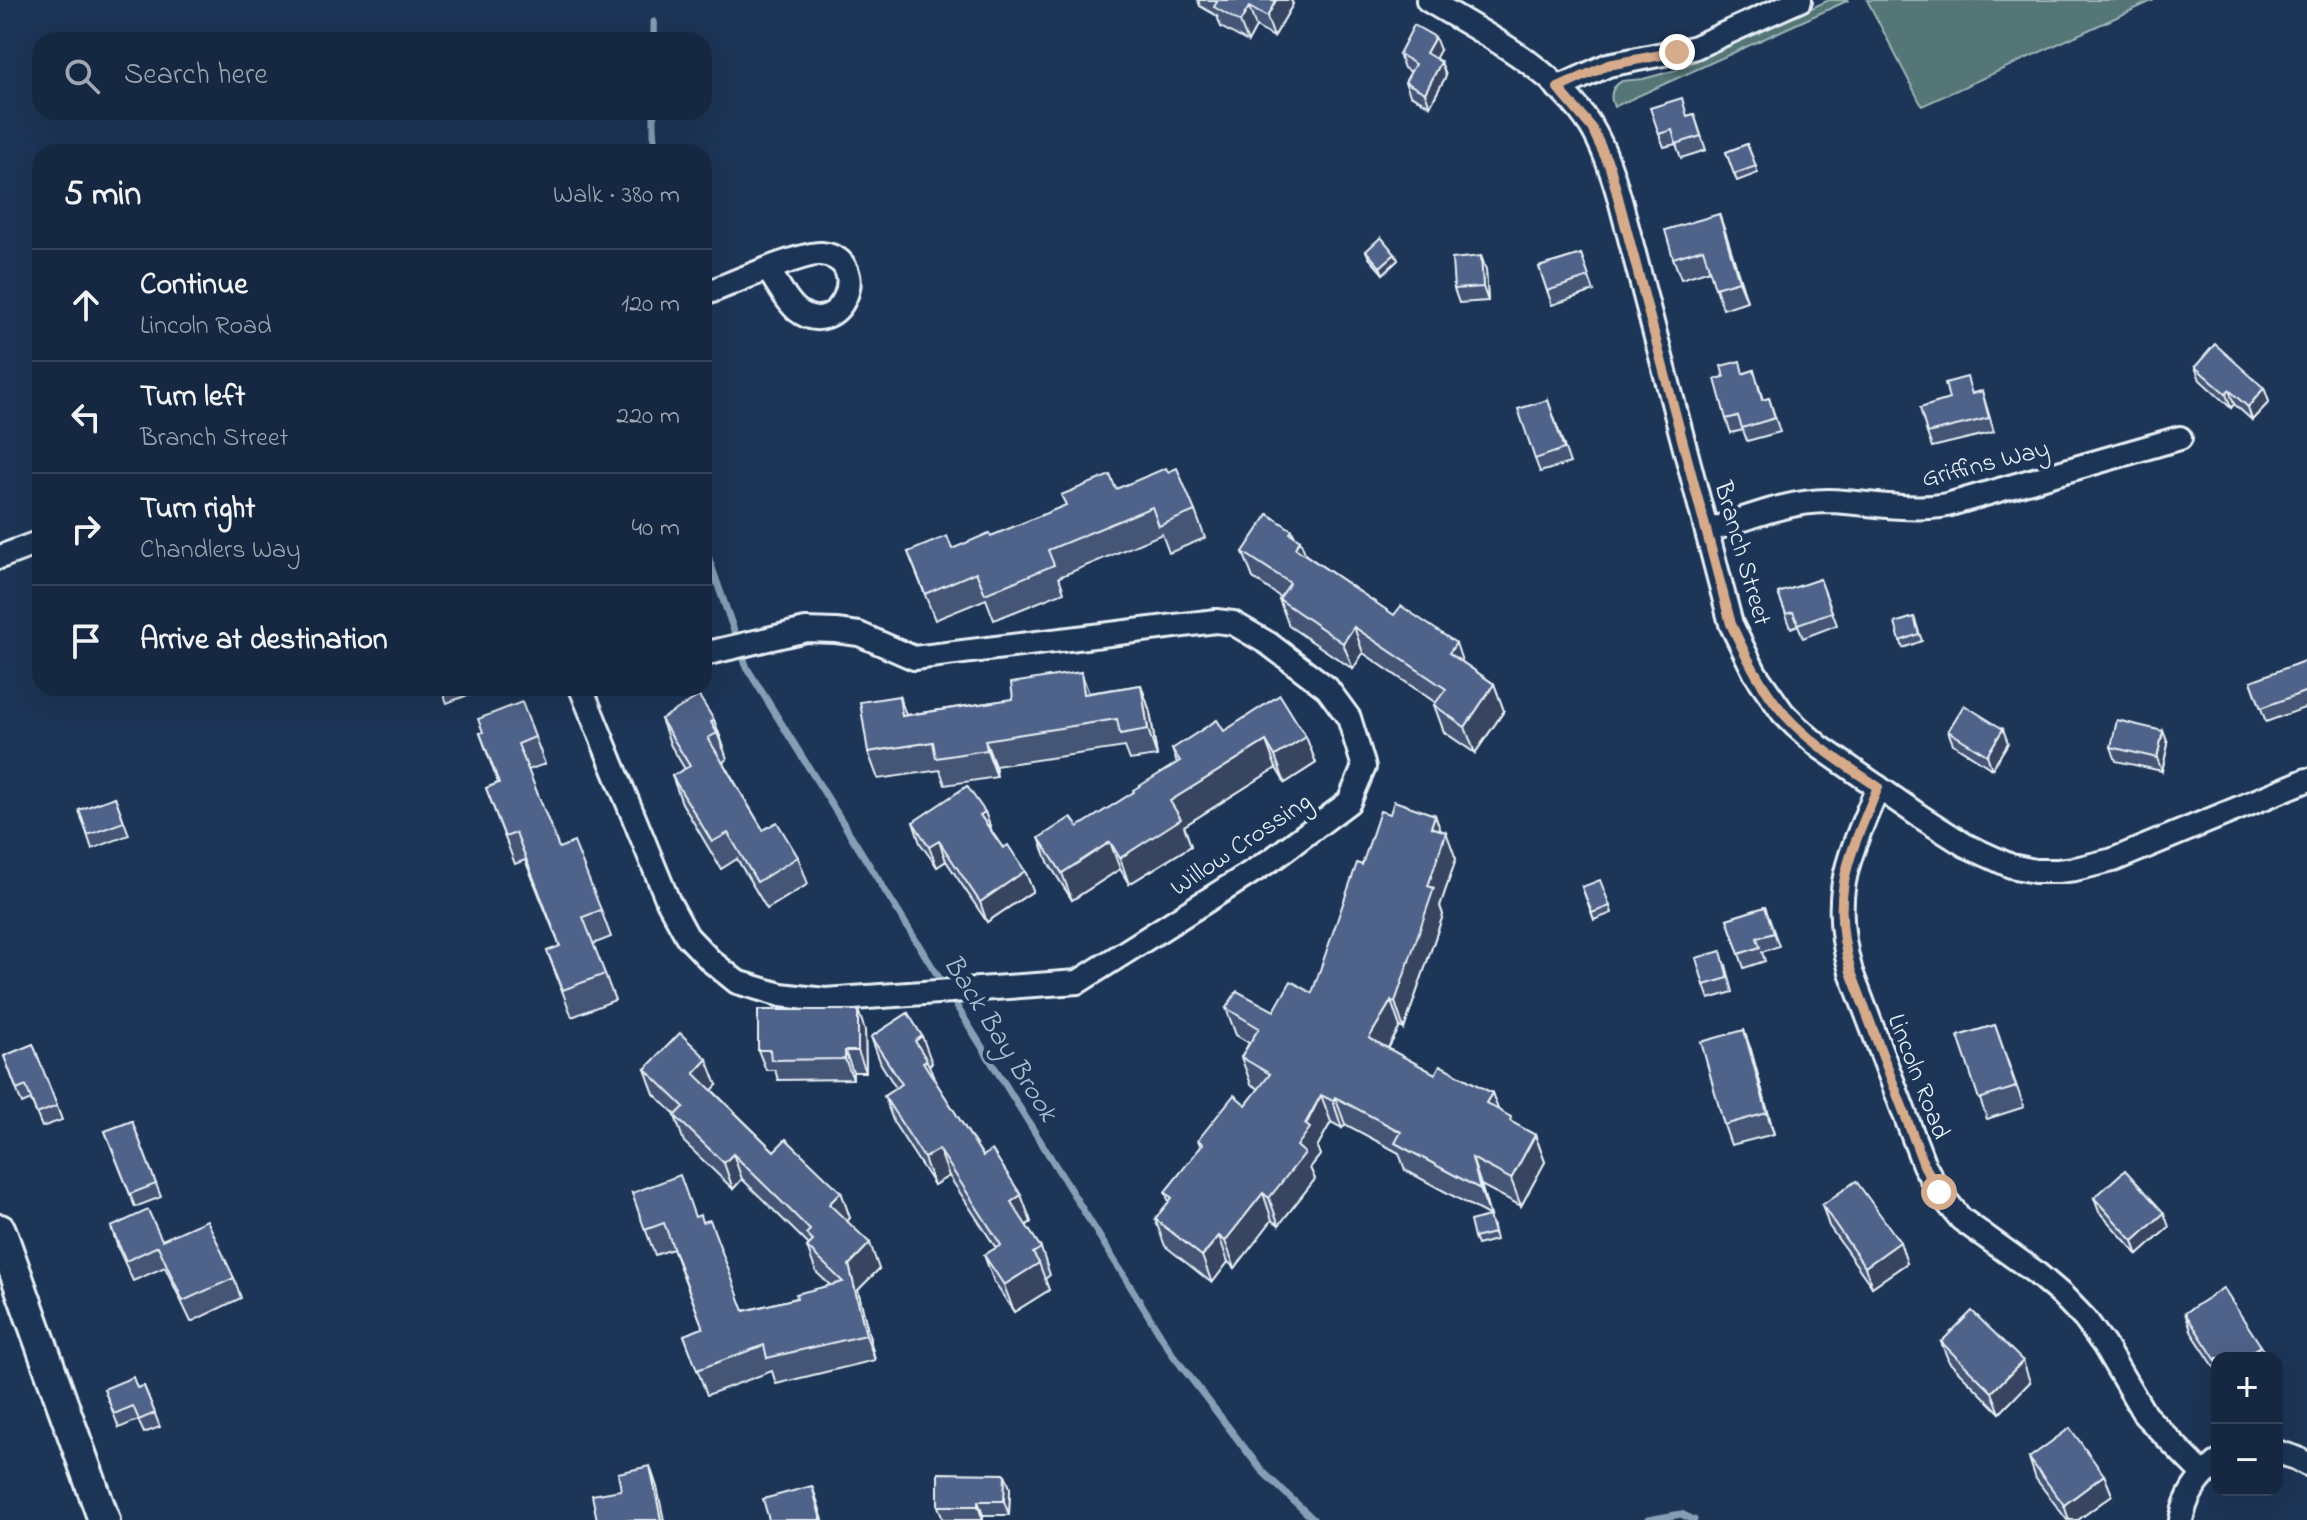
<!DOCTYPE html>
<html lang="en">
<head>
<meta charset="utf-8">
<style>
	:root { --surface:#162841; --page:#23344c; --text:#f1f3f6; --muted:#9ea6b1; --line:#35445a }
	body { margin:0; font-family:"Indie Flower",sans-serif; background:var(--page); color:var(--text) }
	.controls { position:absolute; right:24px; bottom:24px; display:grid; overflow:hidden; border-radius:16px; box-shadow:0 8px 32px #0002 }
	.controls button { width:72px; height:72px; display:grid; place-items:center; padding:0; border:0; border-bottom:2px solid var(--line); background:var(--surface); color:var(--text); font:40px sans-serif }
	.stop { position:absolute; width:24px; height:24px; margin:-18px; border:6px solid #d6ab8b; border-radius:50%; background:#fff }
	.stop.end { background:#d6ab8b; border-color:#fff; box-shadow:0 2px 8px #0008 }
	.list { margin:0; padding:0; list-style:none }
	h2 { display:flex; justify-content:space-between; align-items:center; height:104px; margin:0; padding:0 32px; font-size:34px }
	h2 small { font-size:26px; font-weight:400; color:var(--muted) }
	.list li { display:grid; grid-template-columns:52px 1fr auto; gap:24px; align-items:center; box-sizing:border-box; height:112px; padding:0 32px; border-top:2px solid var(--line) }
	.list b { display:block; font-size:30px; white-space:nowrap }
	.list p { margin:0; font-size:26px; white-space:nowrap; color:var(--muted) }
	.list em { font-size:26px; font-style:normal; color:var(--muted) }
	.icon { flex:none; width:44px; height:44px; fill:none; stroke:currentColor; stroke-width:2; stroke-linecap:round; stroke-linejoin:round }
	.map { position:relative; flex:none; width:2307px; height:1520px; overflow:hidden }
	.search { position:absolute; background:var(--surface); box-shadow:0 8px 32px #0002; left:32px; top:32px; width:680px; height:88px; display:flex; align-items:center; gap:20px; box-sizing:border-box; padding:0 28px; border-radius:24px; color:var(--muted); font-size:30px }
	.panel { position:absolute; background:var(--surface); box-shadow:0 8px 32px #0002; left:32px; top:144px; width:680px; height:552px; border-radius:24px }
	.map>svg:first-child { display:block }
	.green { fill:#547676; stroke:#9eb4b7; stroke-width:2 }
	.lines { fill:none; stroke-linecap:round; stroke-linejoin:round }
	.stream { stroke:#859fb6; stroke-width:7 }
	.street-casing { stroke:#e8f1f8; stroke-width:28 }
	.secondary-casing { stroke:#e8f1f8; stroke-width:36 }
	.street { stroke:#1d3557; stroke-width:22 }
	.secondary { stroke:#1d3557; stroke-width:30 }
	.wall { fill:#455476; stroke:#e8f1f8; stroke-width:2 }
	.shaded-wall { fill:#384560; stroke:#e8f1f8; stroke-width:2 }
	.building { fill:#506289; stroke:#e8f1f8; stroke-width:2 }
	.route { stroke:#d6ab8b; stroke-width:10 }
	.labels { text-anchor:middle; stroke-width:8; stroke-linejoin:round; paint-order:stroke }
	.street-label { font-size:26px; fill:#e8f1f8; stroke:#1d3557 }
	.water-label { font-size:28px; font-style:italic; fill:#aec1d2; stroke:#1d3557 }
</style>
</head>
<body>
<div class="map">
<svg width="2307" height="1520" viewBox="0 0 2307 1520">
	<rect width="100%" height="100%" fill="#1d3557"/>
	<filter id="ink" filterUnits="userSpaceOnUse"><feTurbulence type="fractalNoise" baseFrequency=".0125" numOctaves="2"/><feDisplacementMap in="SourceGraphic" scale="16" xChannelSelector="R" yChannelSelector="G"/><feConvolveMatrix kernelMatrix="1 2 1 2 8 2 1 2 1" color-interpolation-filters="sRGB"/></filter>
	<g filter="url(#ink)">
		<!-- green -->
		<g class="green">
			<path d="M1829,0H1849L1614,107C1609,96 1611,87 1622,81L1643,79L1676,70Z"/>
			<path d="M1867,0H2154L1922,106Z"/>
		</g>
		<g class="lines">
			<!-- stream -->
			<g class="stream">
				<path d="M654,22V40"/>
				<path d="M654,112V152"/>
				<path d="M704,545L747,668L1173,1355L1262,1471L1314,1520"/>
				<path d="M1648,1520L1681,1514L1694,1520"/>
			</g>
			<defs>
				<g id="street">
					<path d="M1428,0C1486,35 1553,67 1591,126C1605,149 1613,175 1620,200L1731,624L1755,673L1783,713L1796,726L1820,747L1921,817L1965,845L2011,866L2035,871H2058L2075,869L2113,860L2307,780"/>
					<path d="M1558,88L1608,65L1693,48L1800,0"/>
					<path d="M704,294C726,286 802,252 821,254C875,259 840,344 797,310C785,300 777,282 768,270"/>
					<path d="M1707,531C1746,519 1787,501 1828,501C1868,502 1908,512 1947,505L2180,438"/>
					<path d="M0,557L40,542"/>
					<path d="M581,688L668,901L687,936L711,961L737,982L781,995L825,1000L1078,982L1274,858L1349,802L1364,767L1349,718L1327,688L1269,644L1233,623L1216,621L914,658L859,634L836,631L806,630L704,654"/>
					<path d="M1878,787C1848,859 1829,893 1851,972L1924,1165L1939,1192L1961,1219L2035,1272L2062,1295L2085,1319L2104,1345L2145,1415L2203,1474"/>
					<path d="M2277,1452L2296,1458L2307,1464"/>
					<path d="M2181,1520C2186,1496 2197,1479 2217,1463"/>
				</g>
				<path id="secondary" d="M0,1230L104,1520"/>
			</defs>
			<!-- street casing -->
			<use href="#street" class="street-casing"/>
			<!-- secondary casing -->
			<use href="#secondary" class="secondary-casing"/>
			<!-- street -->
			<use href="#street" class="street"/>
			<!-- secondary -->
			<use href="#secondary" class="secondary"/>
		</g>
		<!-- wall -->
		<g class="wall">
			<path d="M1198,0H1291L1293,4L1274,37L1256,27L1248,42L1221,27L1217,16L1200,6Z"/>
			<path d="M1440,50L1435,58L1441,62L1446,76L1430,106L1410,95L1405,82L1411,72L1404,68L1399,54Z"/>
			<path d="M1694,114L1706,150L1681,158L1676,144L1664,147L1659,134L1688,116Z"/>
			<path d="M1747,144L1758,173L1737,181L1726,152Z"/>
			<path d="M1719,214L1747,301L1723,309L1710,270L1681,279L1673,258Z"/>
			<path d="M1366,251L1395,254L1398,260L1383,274L1369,258Z"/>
			<path d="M1581,254L1594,291L1552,305L1539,267Z"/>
			<path d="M1481,256L1486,270L1488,301L1459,303L1454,289Z"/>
			<path d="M2195,367L2264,388L2269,402L2252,420L2234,404L2231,408L2200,380Z"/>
			<path d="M1754,370L1763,400L1769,398L1780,432L1747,441L1743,430L1731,433L1726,419L1744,373Z"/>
			<path d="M1982,391L1994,432L1932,447L1927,433L1973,393Z"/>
			<path d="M1548,400L1570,463L1540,472L1535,459Z"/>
			<path d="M1168,472L1195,511L1205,538L1169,553L1162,534L1059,577L1064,592L994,620L986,599L935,620L908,552L952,549L991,536L1116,489Z"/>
			<path d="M1294,535L1306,555L1494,684L1504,711L1475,753L1444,732L1434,705L1436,703L1363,653L1353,669L1289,626L1279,599L1280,597L1253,578L1243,552Z"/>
			<path d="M1820,579L1837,625L1803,638L1798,625L1791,628L1778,593Z"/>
			<path d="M1914,617L1922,641L1903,648L1895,623Z"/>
			<path d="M2307,660V707L2266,722L2251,681Z"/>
			<path d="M1081,672L1088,693L1141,685L1150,712L1157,756L1130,760L1125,747L995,766L997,777L945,785L940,770L878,779L868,752L899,696L906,715L1013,699Z"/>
			<path d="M441,688H486L447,703Z"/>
			<path d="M661,719L714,720L727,759L723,762L763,830L798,857L808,884L767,909L737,859L721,869L682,803L672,776L685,769L671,746Z"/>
			<path d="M1224,731L1306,737L1316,763L1285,783L1276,768L1184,826L1191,846L1129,884L1120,869L1072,900L1049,864L1039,838L1078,827L1134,792L1177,763L1172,749Z"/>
			<path d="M1948,731L2008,743L1992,769L1953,744Z"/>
			<path d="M2163,731L2168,744L2162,771L2116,761L2111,747Z"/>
			<path d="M480,733L535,737L545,764L528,770L559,848L601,910L611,937L593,944L615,1000L572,1017L547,951L560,947L525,860L515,864L486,788L498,783Z"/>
			<path d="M115,797L129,835L92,849L79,810Z"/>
			<path d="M985,812L992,832L1003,848L1025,871L1033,891L987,922L946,861L937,867L920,843L913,822Z"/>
			<path d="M1390,814L1435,815L1440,830L1456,859L1440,906L1443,915L1404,1029L1400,1027L1388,1049L1435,1074L1492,1093L1498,1110L1513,1123L1535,1135L1545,1162L1521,1206L1481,1185L1490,1216L1405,1170L1399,1153L1345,1124L1342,1128L1331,1122L1317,1147L1320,1155L1310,1168L1315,1179L1279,1225L1272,1220L1235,1268L1228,1262L1212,1283L1165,1246L1155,1219L1169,1202L1165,1192L1201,1147L1198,1140L1246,1105L1259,1089L1251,1084L1241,1057L1249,1043L1236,1035L1226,1008L1274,1011L1312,993L1362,865Z"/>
			<path d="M1582,887L1610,906L1612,913L1594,920Z"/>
			<path d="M1765,907L1779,946L1762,952L1765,961L1744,968L1727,919Z"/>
			<path d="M1726,965L1733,992L1709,999L1704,985Z"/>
			<path d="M908,1013L932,1063L929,1065L935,1081L983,1156L1021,1195L1031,1222L1026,1226L1041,1248L1050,1275L1045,1279L1049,1290L1014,1312L994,1282L984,1255L996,1248L949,1176L934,1185L894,1123L884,1096L896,1088L881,1064L871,1037Z"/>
			<path d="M1995,1025L2024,1107L1987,1119L1958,1036Z"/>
			<path d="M865,1030L866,1072H853V1079L778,1080L775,1070H766L758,1050Z"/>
			<path d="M33,1044L62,1120L42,1127L31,1100L22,1104L4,1056Z"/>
			<path d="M1751,1050L1774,1134L1731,1145L1724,1125Z"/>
			<path d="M645,1069L717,1085L712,1090L774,1151L841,1192L850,1218L847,1221L879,1269L858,1290L875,1360L776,1384L772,1371L707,1395L684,1335L703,1328L673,1249L655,1255L632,1193L695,1217L744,1311L797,1298L830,1285L816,1272L807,1247L809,1245L798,1234L742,1179L733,1189L684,1142L675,1116L676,1115L654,1094Z"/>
			<path d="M132,1121L161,1197L135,1207L105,1131Z"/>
			<path d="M2094,1198L2169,1227L2138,1255L2099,1212Z"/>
			<path d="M1822,1205L1907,1263L1872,1287L1829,1226Z"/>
			<path d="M1492,1223L1496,1240L1477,1245L1474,1238Z"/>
			<path d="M111,1227L162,1240L234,1278L241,1298L191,1322L165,1267L133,1281L118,1248Z"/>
			<path d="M2185,1313L2261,1346L2266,1358H2217V1371L2192,1333Z"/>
			<path d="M1941,1342L2030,1382L2000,1413L1949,1362Z"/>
			<path d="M144,1386L160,1427L144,1433L138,1420L119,1428L104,1389L137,1388Z"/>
			<path d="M2029,1458L2104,1475L2112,1495L2078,1520H2067L2036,1479Z"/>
			<path d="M1010,1488L1009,1515H983V1520H943L938,1506Z"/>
		</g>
		<!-- shaded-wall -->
		<g class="shaded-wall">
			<path d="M1276,0H1291L1293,4L1274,37L1267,17Z"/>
			<path d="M1249,7L1256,27L1248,42L1240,22Z"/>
			<path d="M1435,37L1440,50L1431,67L1426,53Z"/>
			<path d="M1441,62L1446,76L1430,106L1425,93Z"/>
			<path d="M1719,214L1726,234L1747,301L1739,281Z"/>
			<path d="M1395,254L1398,260L1383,274L1380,267Z"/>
			<path d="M1481,256L1486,270L1488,301L1483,287Z"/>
			<path d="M2264,388L2269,402L2252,420L2248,407Z"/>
			<path d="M2229,390L2234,404L2231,408L2226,394Z"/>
			<path d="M1292,530L1297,544L1300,540L1310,566L1305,574L1290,533Z"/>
			<path d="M1354,627L1363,653L1353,669L1343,643Z"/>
			<path d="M1456,643L1465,670L1449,653Z"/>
			<path d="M1081,672L1091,699L1084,694Z"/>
			<path d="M1494,684L1504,711L1475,753L1465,727Z"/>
			<path d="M1141,685L1150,712L1157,756L1148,729Z"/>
			<path d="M899,696L909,723L902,716Z"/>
			<path d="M714,720L724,747L723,748L717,733L711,722Z"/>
			<path d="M2003,729L2008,743L1992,769L1987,755Z"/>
			<path d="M2163,731L2168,744L2162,771L2157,758Z"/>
			<path d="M1306,737L1316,763L1285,783L1275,756Z"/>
			<path d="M985,740L995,766L997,777L987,750Z"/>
			<path d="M1266,741L1276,768L1184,826L1191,846L1129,884L1120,858L1170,801Z"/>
			<path d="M985,812L992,832L980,815Z"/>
			<path d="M1435,815L1444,840L1446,832L1456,859L1440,906L1443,915L1404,1029L1395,1002L1428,886L1431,827Z"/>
			<path d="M939,841L946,861L937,867L929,847Z"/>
			<path d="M1110,842L1120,869L1072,900L1062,873Z"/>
			<path d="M1025,871L1033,891L987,922L980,902Z"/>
			<path d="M1391,1001L1400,1027L1378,1065L1369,1038Z"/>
			<path d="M858,1010L865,1030L866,1072L858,1051Z"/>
			<path d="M1744,1030L1751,1050L1774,1134L1767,1113Z"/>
			<path d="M922,1036L932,1063L929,1065L915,1041Z"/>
			<path d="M845,1051L853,1072V1079L845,1059Z"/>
			<path d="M707,1059L717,1085L704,1099L694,1073Z"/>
			<path d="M1492,1093L1502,1120L1486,1103Z"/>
			<path d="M1321,1095L1331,1122L1317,1147L1320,1155L1310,1168L1315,1179L1279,1225L1269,1198Z"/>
			<path d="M1335,1097L1345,1124L1342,1128L1333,1101Z"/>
			<path d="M1535,1135L1545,1162L1521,1206L1511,1179Z"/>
			<path d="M939,1149L949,1176L934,1185L924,1158Z"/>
			<path d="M733,1154L742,1179L733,1189L724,1163Z"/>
			<path d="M1472,1158L1481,1185L1490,1216L1480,1189Z"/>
			<path d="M841,1192L850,1218L839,1230L829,1204Z"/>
			<path d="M1263,1193L1272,1220L1235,1268L1225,1241Z"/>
			<path d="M1021,1195L1031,1222L1021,1229L1011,1202Z"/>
			<path d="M2164,1213L2169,1227L2138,1255L2133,1241Z"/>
			<path d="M1219,1236L1228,1262L1212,1283L1202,1256Z"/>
			<path d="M1900,1242L1907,1263L1872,1287L1865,1267Z"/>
			<path d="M870,1243L879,1269L858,1290L875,1360L866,1335L849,1265Z"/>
			<path d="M1039,1263L1049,1290L1014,1312L1004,1285Z"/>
			<path d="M2261,1346L2266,1358H2242Z"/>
			<path d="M2023,1361L2030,1382L2000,1413L1992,1392Z"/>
			<path d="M650,1466L657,1487L664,1520H661Z"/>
			<path d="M1005,1474L1010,1488L1009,1515L1004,1501Z"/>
			<path d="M2104,1475L2112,1495L2078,1520H2069L2064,1505Z"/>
			<path d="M812,1486L817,1500L823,1520H821Z"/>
			<path d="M978,1501L983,1515V1520L978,1506Z"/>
		</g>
		<!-- building -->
		<g class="building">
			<path d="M1218,0H1276L1267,17L1249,7L1240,22L1214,7Z"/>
			<path d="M1414,25L1435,37L1426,53L1441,62L1425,93L1405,82L1415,64L1399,54Z"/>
			<path d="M1682,98L1687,116L1694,114L1701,136L1676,144L1672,130L1659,134L1650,108Z"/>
			<path d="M1747,144L1756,166L1734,174L1726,152Z"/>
			<path d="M1719,214L1739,281L1715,288L1703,249L1673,258L1665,230Z"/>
			<path d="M1381,237L1395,254L1380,267L1366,251Z"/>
			<path d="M1581,254L1589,277L1547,291L1539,267Z"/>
			<path d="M1481,256L1483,287L1454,289L1452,259Z"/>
			<path d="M2215,344L2264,388L2248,407L2229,390L2226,394L2195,367Z"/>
			<path d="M1740,361L1743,374L1754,370L1762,400L1769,398L1775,418L1742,428L1738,416L1726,419L1715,379L1724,377L1721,366Z"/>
			<path d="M1967,377L1972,394L1982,391L1989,418L1927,433L1920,408L1949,399L1945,383Z"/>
			<path d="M1548,400L1564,449L1535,459L1518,409Z"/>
			<path d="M1166,468L1168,472L1177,468L1195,511L1159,526L1152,507L1048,550L1054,565L985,594L976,572L925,594L908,552L947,536L952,549L989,533L991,536L1066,505L1061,495L1110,475L1116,489Z"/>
			<path d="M1268,514L1292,530L1290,533L1300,540L1295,548L1394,615L1401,606L1456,643L1449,653L1494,684L1465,727L1434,705L1446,689L1354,627L1343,643L1279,599L1290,583L1243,552Z"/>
			<path d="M1820,579L1832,612L1798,624L1793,612L1786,614L1778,593Z"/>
			<path d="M1914,617L1919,634L1900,641L1895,623Z"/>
			<path d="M2307,660V691L2261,708L2251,681Z"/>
			<path d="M1081,672L1084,694L1141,685L1148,729L1120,734L1117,719L985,740L987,750L936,758L933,742L868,752L860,702L899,696L902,716L1013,699L1011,683Z"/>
			<path d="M1280,695L1306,737L1275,756L1266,741L1170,801L1181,819L1120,858L1110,842L1062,873L1039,838L1071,817L1078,827L1134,792L1133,790L1180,761L1172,749L1217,720L1224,731Z"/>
			<path d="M699,696L714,720L711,722L717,733L708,738L763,830L777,822L798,857L757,882L728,833L712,842L672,776L690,766L661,719Z"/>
			<path d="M522,702L535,737L518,744L559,848L574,842L601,910L583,917L605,974L563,990L547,951L560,946L516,833L505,837L486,788L499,783L480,733L483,732L478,719Z"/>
			<path d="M1964,705L2003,729L1987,755L1948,731Z"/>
			<path d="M2117,720L2163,731L2157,758L2111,747Z"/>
			<path d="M967,786L985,812L980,815L1003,848L1008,845L1025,871L980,902L939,841L929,847L913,822Z"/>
			<path d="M115,797L124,822L88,835L79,810Z"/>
			<path d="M1394,801L1435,815L1431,827L1446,832L1428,886L1434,888L1395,1002L1391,1001L1369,1038L1435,1074L1440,1065L1492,1093L1486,1103L1511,1117L1510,1121L1535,1135L1511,1179L1472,1158L1480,1189L1395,1143L1401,1132L1335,1097L1333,1101L1321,1095L1305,1124L1310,1128L1297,1146L1305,1153L1269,1198L1263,1193L1225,1241L1219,1236L1202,1256L1155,1219L1172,1198L1165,1192L1203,1144L1198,1140L1234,1095L1246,1105L1270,1074L1241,1057L1259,1028L1226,1008L1237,991L1274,1011L1291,981L1312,993L1357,863L1362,865L1380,811L1390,814Z"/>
			<path d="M1600,880L1610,906L1592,913L1582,887Z"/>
			<path d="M1765,907L1774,933L1757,938L1760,947L1739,954L1727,919Z"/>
			<path d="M1721,951L1728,978L1704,985L1696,958Z"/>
			<path d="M758,1010H858V1051H845V1059L771,1060L770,1050H758Z"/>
			<path d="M908,1013L922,1036L915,1041L927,1060L923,1062L983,1156L992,1150L1021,1195L1011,1202L1041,1248L1033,1253L1039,1263L1004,1285L984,1255L1001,1245L939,1149L924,1158L884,1096L902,1084L871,1037Z"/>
			<path d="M1995,1025L2016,1087L1979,1099L1958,1036Z"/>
			<path d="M1744,1030L1767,1113L1724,1125L1701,1042Z"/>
			<path d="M680,1033L707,1059L694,1073L774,1151L786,1139L841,1192L829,1204L870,1243L849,1265L866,1335L767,1358L764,1345L697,1370L684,1335L703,1328L664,1223L645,1230L632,1193L680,1175L695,1217L700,1215L702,1222L710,1220L744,1311L797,1298L796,1294L843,1282L807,1247L813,1241L806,1234L810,1230L788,1208L733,1154L724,1163L675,1116L684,1107L645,1069Z"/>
			<path d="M33,1044L57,1106L37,1114L26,1086L17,1090L4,1056Z"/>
			<path d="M132,1121L156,1184L130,1194L105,1131Z"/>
			<path d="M2125,1170L2164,1213L2133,1241L2094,1198Z"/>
			<path d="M1856,1181L1900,1242L1865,1267L1822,1205Z"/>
			<path d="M148,1210L162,1240L207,1220L234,1278L183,1301L158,1246L126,1261L111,1227Z"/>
			<path d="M1489,1216L1494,1233L1474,1238L1470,1221Z"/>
			<path d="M2223,1288L2261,1346L2242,1358H2217V1362L2185,1313Z"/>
			<path d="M1972,1311L2023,1361L1992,1392L1941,1342Z"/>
			<path d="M133,1377L137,1388L144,1386L155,1413L139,1420L133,1406L114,1414L104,1389Z"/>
			<path d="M2070,1428L2104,1475L2064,1505L2029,1458Z"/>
			<path d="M650,1466L661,1520H597L592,1495L621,1490L618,1473Z"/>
			<path d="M938,1473L1005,1474L1004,1501H978V1506H938Z"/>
			<path d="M812,1486L821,1520H769L763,1499Z"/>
		</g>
	</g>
	<g class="lines" filter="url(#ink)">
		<!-- route -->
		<path class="route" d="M1677,52L1608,65L1558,88L1592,128L1610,167L1731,624C1746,656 1761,688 1785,715C1811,744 1846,765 1878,787C1848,859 1829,893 1851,972L1924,1165L1939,1192"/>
	</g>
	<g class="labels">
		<!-- street labels -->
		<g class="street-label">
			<text transform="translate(1985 462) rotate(-14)" y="9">Griffins Way</text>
			<text transform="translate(1744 553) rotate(74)" y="9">Branch Street</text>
			<text transform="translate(1240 843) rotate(-34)" y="9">Willow Crossing</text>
			<text transform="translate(1920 1076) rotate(69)" y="9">Lincoln Road</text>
		</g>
		<!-- water labels -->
		<g class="water-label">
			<text transform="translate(1002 1037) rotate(58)" y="10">Back Bay Brook</text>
		</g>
	</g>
</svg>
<div class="controls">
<button>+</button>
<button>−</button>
</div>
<div class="stop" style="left:1939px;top:1192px"></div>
<div class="stop end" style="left:1677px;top:52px"></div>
<div class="search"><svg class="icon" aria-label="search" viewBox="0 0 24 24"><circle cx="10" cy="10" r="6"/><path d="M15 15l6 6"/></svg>Search here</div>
<section class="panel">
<h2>5 min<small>Walk · 380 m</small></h2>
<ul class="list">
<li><svg class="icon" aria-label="ahead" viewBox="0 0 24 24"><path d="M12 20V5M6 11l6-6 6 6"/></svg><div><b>Continue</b><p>Lincoln Road</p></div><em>120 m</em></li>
<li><svg class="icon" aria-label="left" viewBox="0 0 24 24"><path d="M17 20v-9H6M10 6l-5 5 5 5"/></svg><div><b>Turn left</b><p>Branch Street</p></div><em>220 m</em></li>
<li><svg class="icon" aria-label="right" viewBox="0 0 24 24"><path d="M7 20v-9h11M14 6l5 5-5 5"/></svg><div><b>Turn right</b><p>Chandlers Way</p></div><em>40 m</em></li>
<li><svg class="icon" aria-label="arrive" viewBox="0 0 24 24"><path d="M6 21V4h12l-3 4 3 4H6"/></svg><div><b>Arrive at destination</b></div></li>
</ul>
</section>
</div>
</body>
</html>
